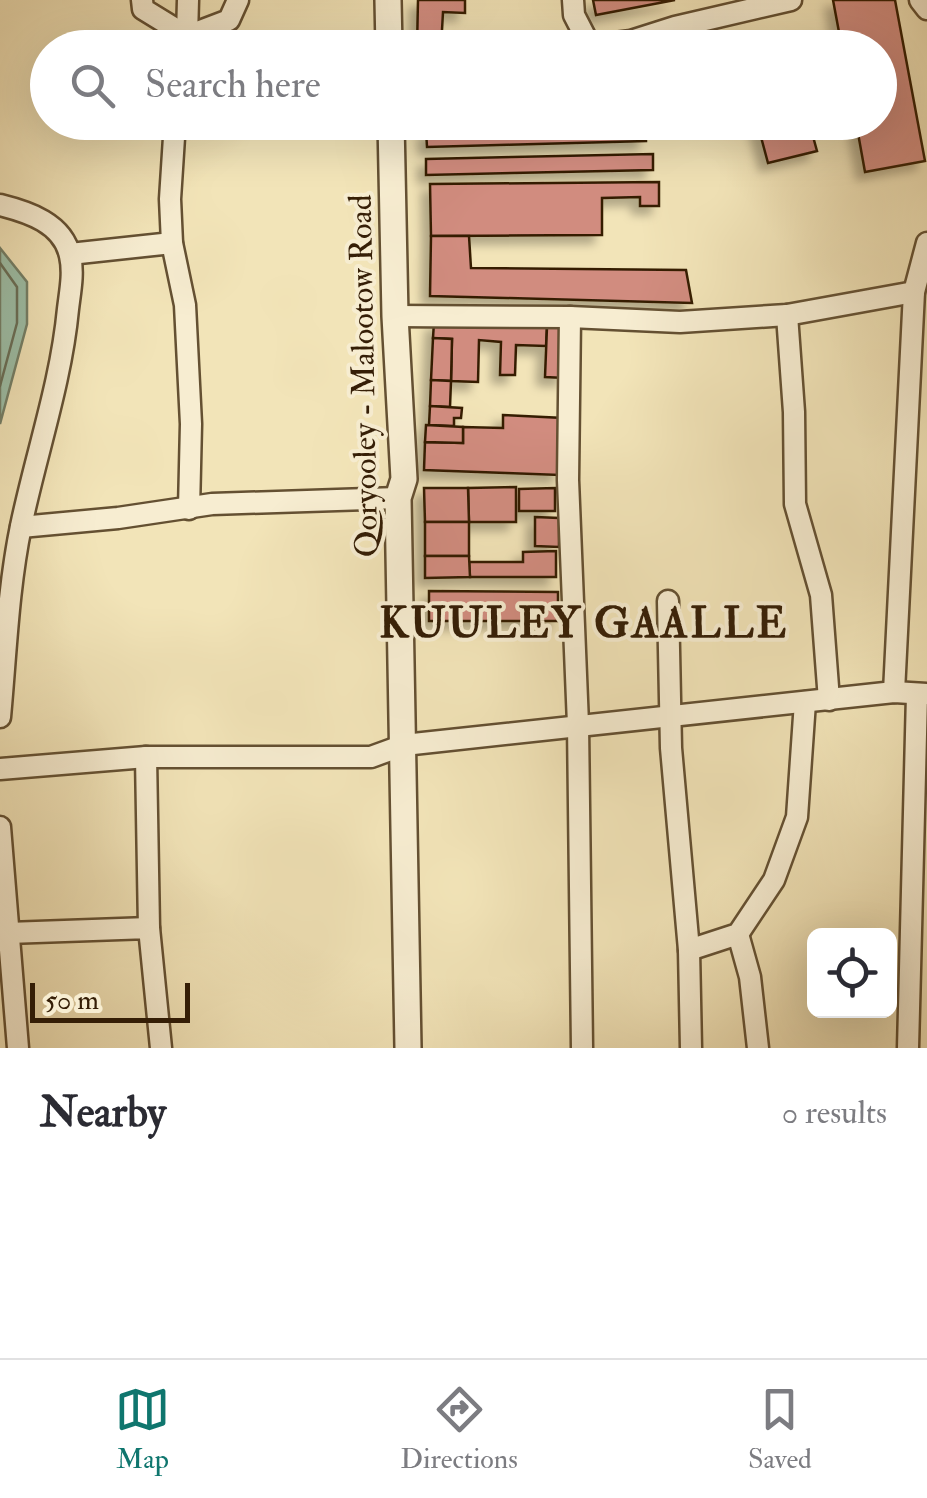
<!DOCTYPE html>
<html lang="en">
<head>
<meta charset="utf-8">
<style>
	:root { --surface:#fff; --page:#f2f2f3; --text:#2b2b33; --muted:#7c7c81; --line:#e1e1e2; --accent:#0f766e }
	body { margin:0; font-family:"IM FELL Double Pica",serif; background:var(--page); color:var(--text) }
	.controls { position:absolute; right:30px; bottom:30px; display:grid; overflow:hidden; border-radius:15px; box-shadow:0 10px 40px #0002 }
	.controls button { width:90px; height:90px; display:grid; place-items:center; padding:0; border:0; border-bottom:2px solid var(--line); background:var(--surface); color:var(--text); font:50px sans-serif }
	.scale { position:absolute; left:30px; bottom:25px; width:160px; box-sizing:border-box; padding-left:10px; border:5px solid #351e06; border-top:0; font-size:28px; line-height:35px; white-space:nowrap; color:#351e06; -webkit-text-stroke:8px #f7edd1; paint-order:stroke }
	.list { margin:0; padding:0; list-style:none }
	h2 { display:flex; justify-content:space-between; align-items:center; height:130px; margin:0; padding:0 40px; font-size:42px }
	h2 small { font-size:32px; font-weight:400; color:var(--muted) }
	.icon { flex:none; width:55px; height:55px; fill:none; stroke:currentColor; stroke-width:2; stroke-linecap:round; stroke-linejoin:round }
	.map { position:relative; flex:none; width:927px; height:1048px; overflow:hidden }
	.search { position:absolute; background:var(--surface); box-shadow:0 10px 40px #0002; left:30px; right:30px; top:30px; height:110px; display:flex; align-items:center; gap:25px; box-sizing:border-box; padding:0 35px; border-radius:55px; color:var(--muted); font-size:38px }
	.sheet { height:310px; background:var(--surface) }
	nav { display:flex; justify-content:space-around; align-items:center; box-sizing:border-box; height:140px; border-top:2px solid var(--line); background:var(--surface); font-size:28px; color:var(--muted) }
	nav a { display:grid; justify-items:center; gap:5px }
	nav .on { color:var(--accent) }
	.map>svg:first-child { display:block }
	.water { fill:#9cbfa8; stroke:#737f67; stroke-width:2.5 }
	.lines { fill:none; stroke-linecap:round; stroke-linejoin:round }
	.shore { stroke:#686e57; stroke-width:2.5 }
	.building { fill:#d18c7f; stroke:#351e06; stroke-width:2.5; filter:url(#shadow) }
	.minor-casing { stroke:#645032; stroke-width:25 }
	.tertiary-casing { stroke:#645032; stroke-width:30 }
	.minor { stroke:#f7edd1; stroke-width:20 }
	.tertiary { stroke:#f7edd1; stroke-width:25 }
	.labels { text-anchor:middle; stroke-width:8; stroke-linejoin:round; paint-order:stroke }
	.street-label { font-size:32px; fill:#351e06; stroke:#f7edd1 }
	.district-label { font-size:42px; font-weight:bold; letter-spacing:2.5px; fill:#351e06; stroke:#f7edd1 }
</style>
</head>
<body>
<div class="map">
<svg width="927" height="1048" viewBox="0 0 927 1048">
	<defs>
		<filter id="shadow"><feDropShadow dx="-8" dy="8" stdDeviation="5" flood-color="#0004"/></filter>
	</defs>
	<rect width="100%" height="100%" fill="#f2e4b8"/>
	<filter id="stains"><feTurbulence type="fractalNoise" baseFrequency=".002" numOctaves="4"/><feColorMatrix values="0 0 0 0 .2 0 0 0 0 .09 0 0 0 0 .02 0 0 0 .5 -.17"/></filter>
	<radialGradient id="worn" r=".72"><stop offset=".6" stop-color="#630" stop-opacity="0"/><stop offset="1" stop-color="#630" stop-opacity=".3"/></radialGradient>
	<!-- water -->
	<path class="water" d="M0,248L27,282V324L0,424Z"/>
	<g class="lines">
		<!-- shore -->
		<path class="shore" d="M0,263L17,287V323L0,386"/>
	</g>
	<!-- building -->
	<g class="building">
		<path d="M418,0H465V13L443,12L441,48H417Z"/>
		<path d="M593,0H675L596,15Z"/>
		<path d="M833,0H895L925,161L865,172L856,122H880V48H842Z"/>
		<path d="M757,122H809L817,151L768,163Z"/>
		<path d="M646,123V141L427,147L426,130Z"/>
		<path d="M653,154V170L426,175V159Z"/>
		<path d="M659,182V206H640V197L602,198V235L431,236L430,184Z"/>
		<path d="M431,236H469L471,268L686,270L692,303L430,296Z"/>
		<path d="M434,322L547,327L546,346L516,345L515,375H500L501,342L479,340L478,382L451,381L452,339L433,338Z"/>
		<path d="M547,327L566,328L565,378L545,377Z"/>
		<path d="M433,338L452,339L451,381L431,380Z"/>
		<path d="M431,380L451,381L450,407L430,406Z"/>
		<path d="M430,406L462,408L461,418H454V426L429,425Z"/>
		<path d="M503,415L563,418L560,475L424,470L425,442L463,443V427L503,428Z"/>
		<path d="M426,425L463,427V443L425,442Z"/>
		<path d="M516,487V522H469L468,488Z"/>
		<path d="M424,488H468L469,522H425Z"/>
		<path d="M555,488V511H519V489Z"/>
		<path d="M535,517L559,518V547L535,546Z"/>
		<rect x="425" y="522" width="44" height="34"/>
		<path d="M556,551V577H470L469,562H523V552Z"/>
		<path d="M425,556H469L470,577L425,578Z"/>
		<path d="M429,591L558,592V621H429Z"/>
	</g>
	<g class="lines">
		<defs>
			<g id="minor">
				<path d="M142,0L143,9L187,36L186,46"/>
				<path d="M188,0L187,36L229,20L238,0"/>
				<path d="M573,0L574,15L590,46L631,41L675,27L791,0"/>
				<path d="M920,0L927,9"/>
				<path d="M175,122L170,199L172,243L185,305L191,424L189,509"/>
				<path d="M349,122L391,125"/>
				<path d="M0,205C28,212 63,223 70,256C74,273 70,292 68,309C61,383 36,454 21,526C8,589 6,653 0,717"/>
				<path d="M70,254L172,243"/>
				<path d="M787,315L794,412L795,504L821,595L829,700"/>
				<path d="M395,316L570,317L680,322L787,315L914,292"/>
				<path d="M570,317L568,480L578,724L582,1048"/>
				<path d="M21,527L118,518L212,504L398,498"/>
				<path d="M668,601L671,748L689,950L691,1048"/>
				<path d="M894,692L914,292L927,243"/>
				<path d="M146,757L149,928"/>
				<path d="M0,769L146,757H371L404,745L894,692L927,694"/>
				<path d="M0,827L18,1048"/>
				<path d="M8,933L149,928L161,1048"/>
				<path d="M738,934L750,977L758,1048"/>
				<path d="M689,950L738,934L774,880L797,817L805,702"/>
				<path d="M908,1048L917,695"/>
			</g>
			<g id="tertiary">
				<path d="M388,0L389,48"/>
				<path d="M391,122L395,316L404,479L398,498L408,1048"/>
			</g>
		</defs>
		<!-- minor casing -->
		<use href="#minor" class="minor-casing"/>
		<!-- tertiary casing -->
		<use href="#tertiary" class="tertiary-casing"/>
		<!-- minor -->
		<use href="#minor" class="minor"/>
		<!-- tertiary -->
		<use href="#tertiary" class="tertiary"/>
	</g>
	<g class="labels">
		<!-- street labels -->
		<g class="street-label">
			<text transform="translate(363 376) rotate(-91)" y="11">Qoryooley - Malootow Road</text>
		</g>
		<!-- district labels -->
		<g class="district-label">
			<text x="584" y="637">KUULEY GAALLE</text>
		</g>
	</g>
	<rect width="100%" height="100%" filter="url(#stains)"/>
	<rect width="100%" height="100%" fill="url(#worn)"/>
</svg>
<div class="controls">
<button><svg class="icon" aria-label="locate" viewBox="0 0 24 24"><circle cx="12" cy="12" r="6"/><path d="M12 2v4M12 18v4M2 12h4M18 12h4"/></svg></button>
</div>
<div class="scale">50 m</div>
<div class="search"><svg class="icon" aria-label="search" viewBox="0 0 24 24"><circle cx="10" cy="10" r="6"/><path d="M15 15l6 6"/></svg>Search here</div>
</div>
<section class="sheet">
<h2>Nearby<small>0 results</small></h2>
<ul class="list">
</ul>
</section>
<nav>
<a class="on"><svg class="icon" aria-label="map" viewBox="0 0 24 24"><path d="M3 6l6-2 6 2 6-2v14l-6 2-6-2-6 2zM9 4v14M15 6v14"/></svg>Map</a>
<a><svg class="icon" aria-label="directions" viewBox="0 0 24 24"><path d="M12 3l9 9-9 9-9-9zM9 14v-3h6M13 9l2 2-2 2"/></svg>Directions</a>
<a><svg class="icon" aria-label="saved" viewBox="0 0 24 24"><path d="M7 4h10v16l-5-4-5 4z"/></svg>Saved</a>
</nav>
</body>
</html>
